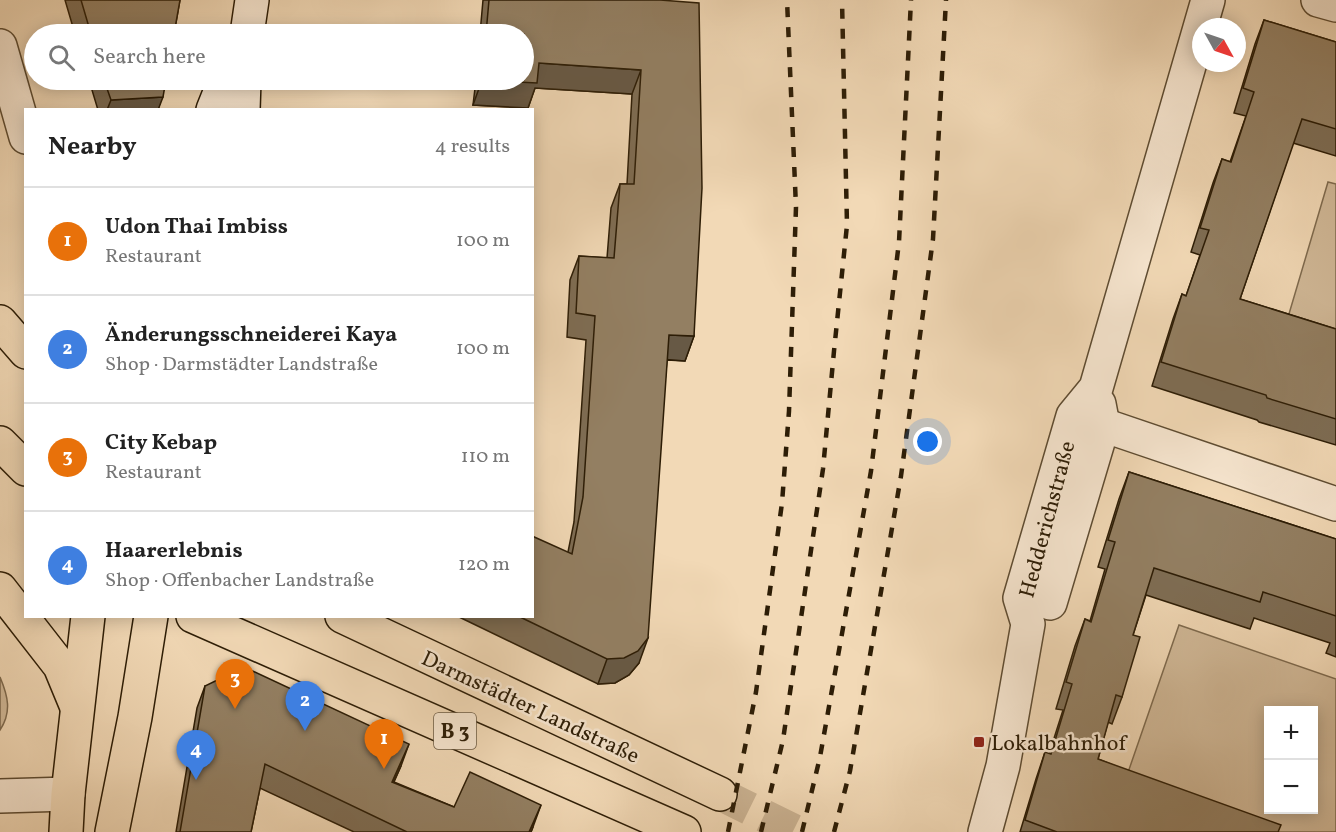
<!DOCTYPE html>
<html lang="en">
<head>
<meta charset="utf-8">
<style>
	:root { --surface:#fff; --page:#f6f6f6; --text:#222; --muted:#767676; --line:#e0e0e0; --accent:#d93025 }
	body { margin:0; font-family:Vollkorn,serif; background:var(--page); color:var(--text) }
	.controls { position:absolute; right:18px; bottom:18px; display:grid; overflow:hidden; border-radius:0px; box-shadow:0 3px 15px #0003 }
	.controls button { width:54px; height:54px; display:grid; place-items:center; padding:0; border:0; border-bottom:2px solid var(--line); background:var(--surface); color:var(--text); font:30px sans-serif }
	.compass { position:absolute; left:1192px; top:18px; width:54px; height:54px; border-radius:50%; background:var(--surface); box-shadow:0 3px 15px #0003; rotate:130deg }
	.you { position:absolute; left:928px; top:442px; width:21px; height:21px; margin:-15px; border:4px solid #fff; border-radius:50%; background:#1a73e8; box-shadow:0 0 0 9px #1a73e833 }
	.badge { display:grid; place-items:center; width:39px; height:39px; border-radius:50%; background:var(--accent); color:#fff; font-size:20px; font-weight:700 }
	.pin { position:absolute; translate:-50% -50px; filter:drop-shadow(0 2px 3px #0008) }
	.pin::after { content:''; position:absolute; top:32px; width:21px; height:18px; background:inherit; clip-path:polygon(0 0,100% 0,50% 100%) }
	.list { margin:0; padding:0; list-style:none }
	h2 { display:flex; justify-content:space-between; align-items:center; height:78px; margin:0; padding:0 24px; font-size:26px }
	h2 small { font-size:20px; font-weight:400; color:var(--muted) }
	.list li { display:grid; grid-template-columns:39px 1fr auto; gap:18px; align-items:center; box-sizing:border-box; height:108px; padding:0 24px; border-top:2px solid var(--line) }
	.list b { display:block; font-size:22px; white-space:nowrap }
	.list p { margin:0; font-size:20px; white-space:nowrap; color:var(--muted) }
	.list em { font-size:20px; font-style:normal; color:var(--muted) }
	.icon { flex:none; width:33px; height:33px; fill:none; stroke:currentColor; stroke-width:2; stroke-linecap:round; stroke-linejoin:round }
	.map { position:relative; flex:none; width:1336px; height:832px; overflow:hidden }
	.search { position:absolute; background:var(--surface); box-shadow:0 3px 15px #0003; left:24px; top:24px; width:510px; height:66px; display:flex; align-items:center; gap:15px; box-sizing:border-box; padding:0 21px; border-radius:33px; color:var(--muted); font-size:22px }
	.panel { position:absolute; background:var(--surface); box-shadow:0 3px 15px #0003; left:24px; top:108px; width:510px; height:510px; border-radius:0px }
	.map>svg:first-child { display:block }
	.green { fill:#d1b998; stroke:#7f6b4f; stroke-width:1.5; fill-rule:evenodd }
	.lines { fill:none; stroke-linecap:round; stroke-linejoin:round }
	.primary-tunnel { stroke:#cbb393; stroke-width:33; stroke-dasharray:33 16; stroke-linecap:butt }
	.minor-casing { stroke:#5e4c32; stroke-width:36 }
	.secondary-casing { stroke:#2d1d06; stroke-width:36 }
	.primary-casing { stroke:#2d1d06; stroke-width:36 }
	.minor { stroke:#f7e6d0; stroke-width:33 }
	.secondary { stroke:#f7e6d0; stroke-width:33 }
	.primary { stroke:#f2d9b6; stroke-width:33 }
	.rail { stroke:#2d1d06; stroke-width:4.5; stroke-dasharray:10 10; stroke-linecap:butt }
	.wall { fill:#7e6d54; stroke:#2d1d06; stroke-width:1.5 }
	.shaded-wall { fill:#675945; stroke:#2d1d06; stroke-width:1.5 }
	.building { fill:#937f62; stroke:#2d1d06; stroke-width:1.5 }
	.poi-dot { fill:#8f2418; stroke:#f7e6d0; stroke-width:2 }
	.labels { text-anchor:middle; stroke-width:5; stroke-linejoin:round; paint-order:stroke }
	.shield { fill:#f7e6d0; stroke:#6a5943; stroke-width:1.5 }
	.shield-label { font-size:21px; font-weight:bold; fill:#2d1d06 }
	.street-label { font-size:22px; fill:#2d1d06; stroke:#f7e6d0 }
	.poi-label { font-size:22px; fill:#2d1d06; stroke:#f7e6d0; text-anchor:start }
</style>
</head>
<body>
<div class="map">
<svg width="1336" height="832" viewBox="0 0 1336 832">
	<rect width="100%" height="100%" fill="#f2d9b6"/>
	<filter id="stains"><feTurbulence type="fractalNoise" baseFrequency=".00333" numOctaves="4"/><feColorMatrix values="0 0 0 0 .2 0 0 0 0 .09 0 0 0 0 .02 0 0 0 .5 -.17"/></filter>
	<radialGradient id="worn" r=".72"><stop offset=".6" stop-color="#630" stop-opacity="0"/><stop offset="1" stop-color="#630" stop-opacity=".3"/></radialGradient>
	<!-- green -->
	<g class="green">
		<path d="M1328,182L1336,184V339L1286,324Z"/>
		<path d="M1179,625L1336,679V832H1265L1124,784ZM1268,710H1314V810H1268Z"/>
		<path d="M0,677C8,696 12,712 0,730Z"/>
	</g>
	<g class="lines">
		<!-- primary-tunnel -->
		<path class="primary-tunnel" d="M720,794L797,832"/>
		<defs>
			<g id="minor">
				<path d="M1318,0L1336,5"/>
				<path d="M0,46L26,137"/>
				<path d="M1103,425L1336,504"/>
				<path d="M1050,603L1103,425L1099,404"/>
				<path d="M0,796L68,794"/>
				<path d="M985,832L1003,766L1028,624L1020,598L1073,416L1096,388L1208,0"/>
			</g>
			<g id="secondary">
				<path d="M247,34L252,0"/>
				<path d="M213,110L225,80"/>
				<path d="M243,110L244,80"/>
			</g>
			<g id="primary">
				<path d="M0,322L26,352"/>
				<path d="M0,443L26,469"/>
				<path d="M0,589L60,666L77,707"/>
				<path d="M193,616L684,832"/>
				<path d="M342,616L720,794"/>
				<path d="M66,832L68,794L88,616"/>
				<path d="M112,832L135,717L151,616"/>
			</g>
		</defs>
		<!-- minor casing -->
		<use href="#minor" class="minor-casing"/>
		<!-- secondary casing -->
		<use href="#secondary" class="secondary-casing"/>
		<!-- primary casing -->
		<use href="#primary" class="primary-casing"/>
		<!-- minor -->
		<use href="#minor" class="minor"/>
		<!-- secondary -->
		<use href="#secondary" class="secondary"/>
		<!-- primary -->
		<use href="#primary" class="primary"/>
		<!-- rail -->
		<g class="rail">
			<path d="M728,832L756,692L782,503L789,411L796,207L787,0"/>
			<path d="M761,832L783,740L823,469L834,351L847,225L842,0"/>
			<path d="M802,832L820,757L871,471L899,242L911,0"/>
			<path d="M834,832L850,771L901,476L933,239L946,0"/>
		</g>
	</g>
	<!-- wall -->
	<g class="wall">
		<path d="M65,0H180L174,34H75Z"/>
		<path d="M483,0H660L694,336L685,361L667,360L639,663L629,675L615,683L598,684L457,616H532L568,552L574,522L586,340L567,337L570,280L579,256L607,258L611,208L620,184H627L632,94L535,88L528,108L473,105L476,80H524V34H480Z"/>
		<path d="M1264,20L1336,42V156L1293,143L1240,299L1336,329V445L1259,422L1257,420L1152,386L1173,319L1182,294L1186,296L1200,255L1191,252L1213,183L1222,159L1230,162L1246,116L1234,113L1255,44Z"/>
		<path d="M89,80H166L158,110H98Z"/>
		<path d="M1129,472L1336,539V657L1326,653L1330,643L1254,618L1250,629L1146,595L1133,635L1122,697L1112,724L1108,722L1098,759L1279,832H1020L1036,779L1045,752L1049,754L1063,710L1056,709L1075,646L1085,619L1090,621L1105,569L1098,567L1119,499Z"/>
		<path d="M205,686L401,766L394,782L454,807L533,827L531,832H354L260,788L251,832H176L197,708Z"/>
	</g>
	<!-- shaded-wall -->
	<g class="shaded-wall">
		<path d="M539,63L641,70L632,94L535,88L528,108L473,105L482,80Z"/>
		<path d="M163,97L158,110H107L111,100Z"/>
		<path d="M669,335L694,336L685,361L660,359Z"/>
		<path d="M648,638L639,663L629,675L615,683L598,684L607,659Z"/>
		<path d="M409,744L401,766L384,803L392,782Z"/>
		<path d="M541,805L533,827L531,832H529Z"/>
	</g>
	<!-- building -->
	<g class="building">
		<path d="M81,0H180L174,34H91Z"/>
		<path d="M489,0H660L699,3L702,188L694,336L669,335L648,638L638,651L624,658L607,659L518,616H532V536L572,554L583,497L595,316L576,313L579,256L614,258L620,184H634L641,70L539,63L537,83L482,80H524V34H486Z"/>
		<path d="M1264,20L1336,42V129L1302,119L1240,299L1336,329V419L1267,398L1266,395L1161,362L1182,294L1186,296L1209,230L1200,228L1222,159L1231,162L1254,92L1243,88Z"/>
		<path d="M104,80H166L163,97L111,100Z"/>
		<path d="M1129,472L1336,539V616L1263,592L1260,602L1154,568L1133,635L1140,637L1122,697L1116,695L1098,759L1281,825L1278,832H1057L1025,820L1045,752L1051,754L1072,684L1066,682L1085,619L1091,622L1115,542L1108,540Z"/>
		<path d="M244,667L409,744L392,782L454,807L470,772L541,805L529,832H407L265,764L251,832H180L205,686Z"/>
	</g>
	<!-- markers -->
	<rect class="poi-dot" x="973" y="736" width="12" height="12" rx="3"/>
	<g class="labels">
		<!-- shield labels -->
		<rect class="shield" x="434" y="713" width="42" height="36" rx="4.5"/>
		<g class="shield-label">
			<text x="455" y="738">B 3</text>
		</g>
		<!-- street labels -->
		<g class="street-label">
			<text transform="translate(1046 519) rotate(-75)" y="8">Hedderichstraße</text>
			<text transform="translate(531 706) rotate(25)" y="8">Darmstädter Landstraße</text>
		</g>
		<!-- poi labels -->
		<g class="poi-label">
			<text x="991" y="750">Lokalbahnhof</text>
		</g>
	</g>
	<rect width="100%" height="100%" filter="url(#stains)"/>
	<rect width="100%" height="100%" fill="url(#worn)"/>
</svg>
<div class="controls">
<button>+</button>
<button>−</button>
</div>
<svg class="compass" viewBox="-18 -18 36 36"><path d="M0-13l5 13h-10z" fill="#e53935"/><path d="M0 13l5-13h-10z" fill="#767676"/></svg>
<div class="you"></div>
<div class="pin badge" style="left:384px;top:769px;background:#e8710a">1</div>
<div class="pin badge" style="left:305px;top:731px;background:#3f7fe0">2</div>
<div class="pin badge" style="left:235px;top:709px;background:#e8710a">3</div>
<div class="pin badge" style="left:196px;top:780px;background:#3f7fe0">4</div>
<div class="search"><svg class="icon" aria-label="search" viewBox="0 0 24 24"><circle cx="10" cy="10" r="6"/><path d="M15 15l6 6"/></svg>Search here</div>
<section class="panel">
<h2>Nearby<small>4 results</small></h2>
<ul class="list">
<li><span class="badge" style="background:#e8710a">1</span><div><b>Udon Thai Imbiss</b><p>Restaurant</p></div><em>100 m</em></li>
<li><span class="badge" style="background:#3f7fe0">2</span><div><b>Änderungsschneiderei Kaya</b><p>Shop · Darmstädter Landstraße</p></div><em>100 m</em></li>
<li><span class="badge" style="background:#e8710a">3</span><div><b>City Kebap</b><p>Restaurant</p></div><em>110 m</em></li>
<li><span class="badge" style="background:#3f7fe0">4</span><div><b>Haarerlebnis</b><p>Shop · Offenbacher Landstraße</p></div><em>120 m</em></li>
</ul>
</section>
</div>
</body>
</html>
